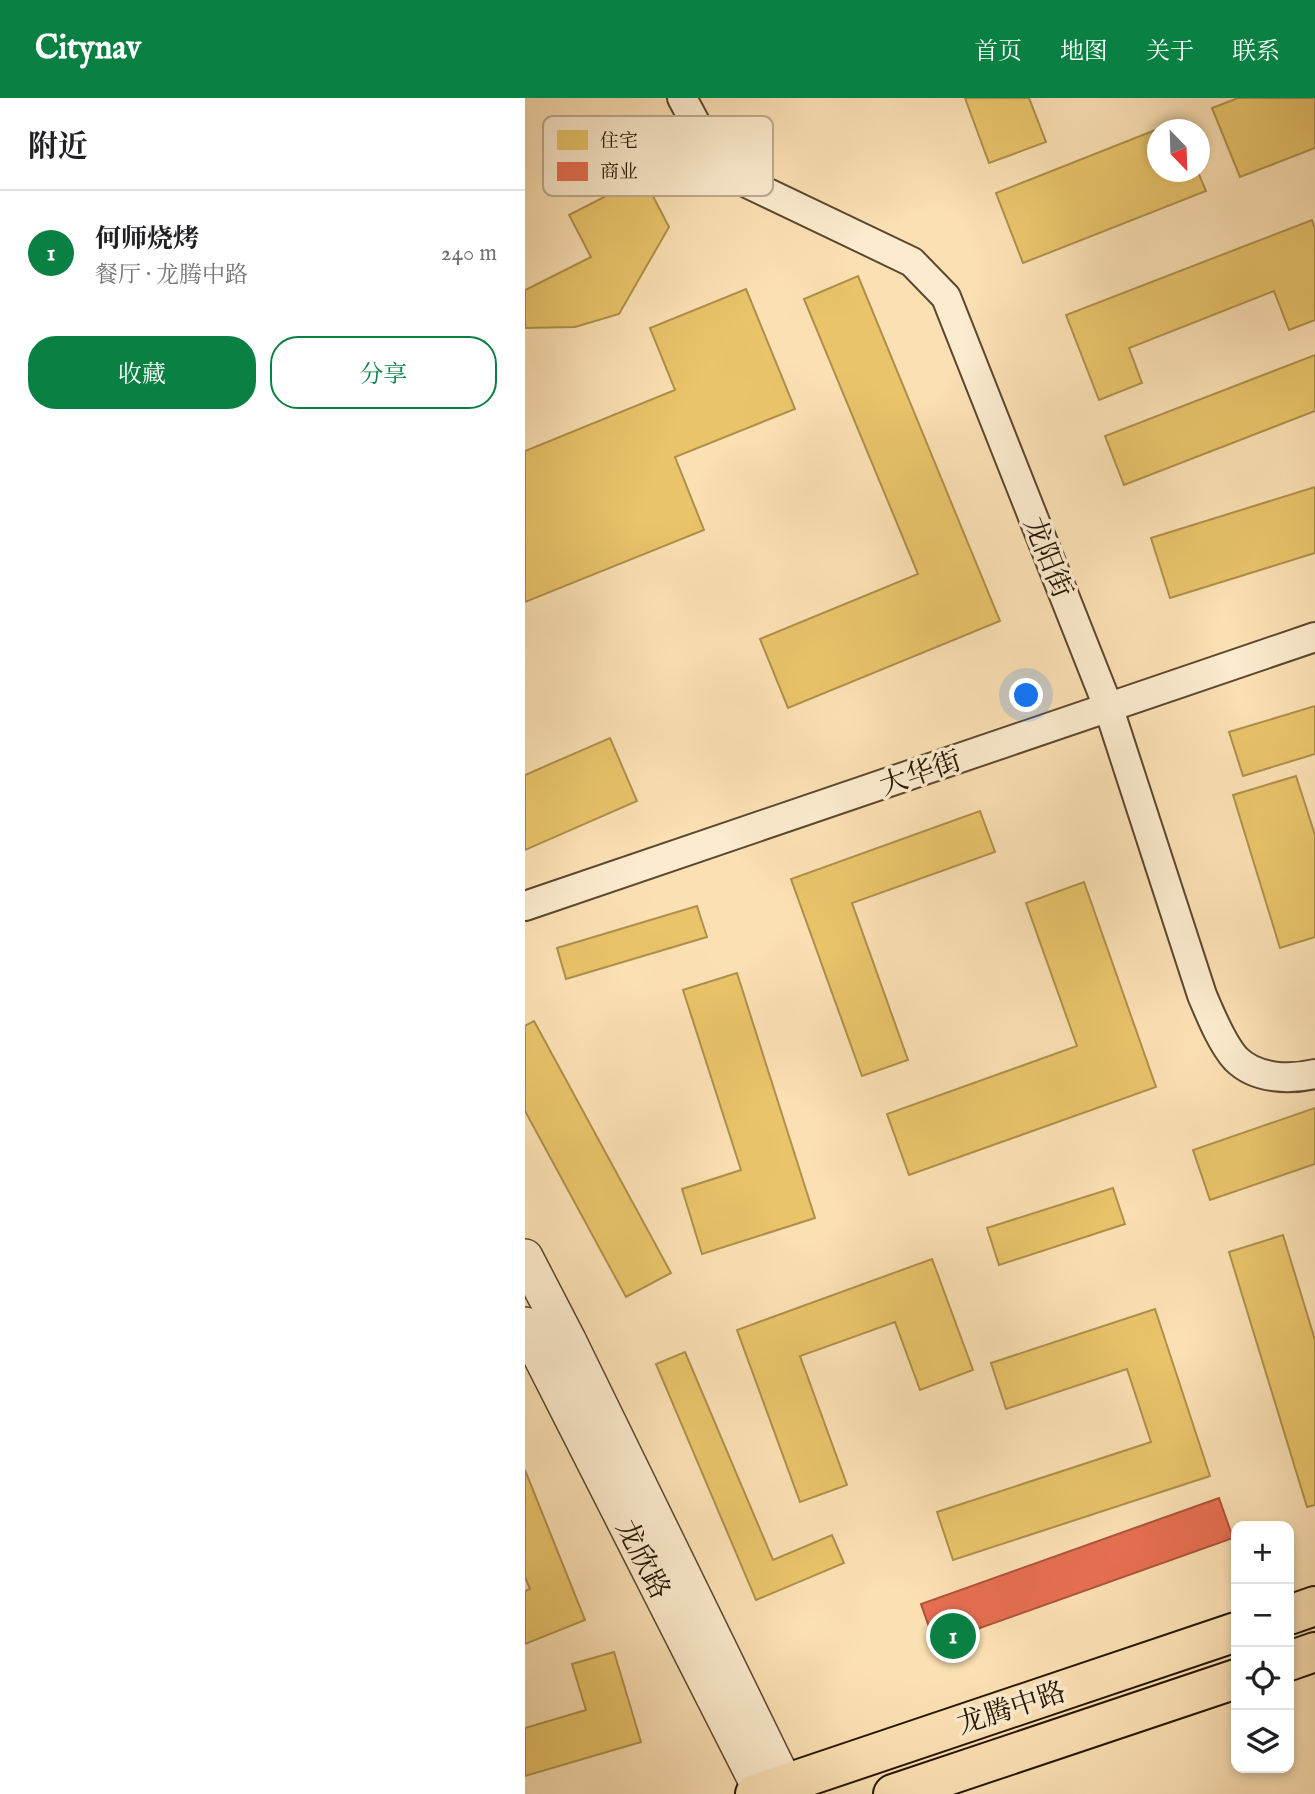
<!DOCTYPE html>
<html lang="zh">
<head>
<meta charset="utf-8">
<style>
	:root { --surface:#fff; --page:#f6f6f6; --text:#202124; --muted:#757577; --line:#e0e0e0; --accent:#0b8043 }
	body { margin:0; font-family:"IM FELL English","Noto Serif SC",serif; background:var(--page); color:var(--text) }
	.controls { position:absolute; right:21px; bottom:21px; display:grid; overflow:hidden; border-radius:14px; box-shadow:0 4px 10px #0003 }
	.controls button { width:63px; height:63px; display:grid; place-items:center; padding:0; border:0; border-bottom:2px solid var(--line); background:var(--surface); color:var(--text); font:35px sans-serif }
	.compass { position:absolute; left:622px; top:21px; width:63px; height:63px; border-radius:50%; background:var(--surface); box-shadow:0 4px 10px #0003; rotate:157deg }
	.you { position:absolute; left:502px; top:598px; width:24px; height:24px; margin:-18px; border:5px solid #fff; border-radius:50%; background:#1a73e8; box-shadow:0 0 0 10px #1a73e833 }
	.badge { display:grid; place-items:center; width:46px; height:46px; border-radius:50%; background:var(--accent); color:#fff; font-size:23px; font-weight:700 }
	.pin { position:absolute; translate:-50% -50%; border:4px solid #fff; box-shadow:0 2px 7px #0006 }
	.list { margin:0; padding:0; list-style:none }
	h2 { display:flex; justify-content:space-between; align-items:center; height:91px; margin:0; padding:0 28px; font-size:30px }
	h2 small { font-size:23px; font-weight:400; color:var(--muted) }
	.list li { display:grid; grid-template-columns:46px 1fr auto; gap:21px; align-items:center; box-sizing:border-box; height:126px; padding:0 28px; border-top:2px solid var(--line) }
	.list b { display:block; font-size:26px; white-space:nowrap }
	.list p { margin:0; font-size:23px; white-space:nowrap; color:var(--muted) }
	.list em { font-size:23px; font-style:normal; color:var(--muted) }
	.actions { display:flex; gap:14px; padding:21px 28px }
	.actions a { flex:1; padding:16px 0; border:2px solid var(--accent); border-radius:28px; text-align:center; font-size:24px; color:var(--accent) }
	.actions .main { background:var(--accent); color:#fff }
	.icon { flex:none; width:38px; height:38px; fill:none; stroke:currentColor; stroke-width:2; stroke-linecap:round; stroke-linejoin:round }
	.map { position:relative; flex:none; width:790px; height:1696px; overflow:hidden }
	header { display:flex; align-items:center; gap:42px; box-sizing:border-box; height:98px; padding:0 35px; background:var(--accent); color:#fff }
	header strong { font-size:33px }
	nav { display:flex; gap:38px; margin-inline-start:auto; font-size:24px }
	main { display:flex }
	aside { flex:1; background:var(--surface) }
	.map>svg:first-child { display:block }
	.homes { fill:#e9c46a; stroke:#ae904b; stroke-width:2 }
	.shops { fill:#e76f51; stroke:#ad5439; stroke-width:2 }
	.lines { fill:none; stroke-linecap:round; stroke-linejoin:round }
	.minor-casing { stroke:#5b482e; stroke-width:32 }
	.tertiary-casing { stroke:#5b482e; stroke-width:38 }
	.primary-casing { stroke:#261602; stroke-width:42 }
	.minor { stroke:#fcebce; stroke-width:28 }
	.tertiary { stroke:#fcebce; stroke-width:35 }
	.primary { stroke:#fbe0b3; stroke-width:38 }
	.labels { text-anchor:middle; stroke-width:7; stroke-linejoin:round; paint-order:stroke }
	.street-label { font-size:28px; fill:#261602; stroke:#fcebce }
	.key { fill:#fcebce; stroke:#bcab91; stroke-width:2 }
	.key-label { font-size:19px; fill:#261602 }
</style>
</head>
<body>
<header>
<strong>Citynav</strong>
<nav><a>首页</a><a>地图</a><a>关于</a><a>联系</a></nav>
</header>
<main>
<aside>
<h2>附近<small></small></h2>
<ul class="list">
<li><span class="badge">1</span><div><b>何师烧烤</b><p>餐厅 · 龙腾中路</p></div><em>240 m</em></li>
</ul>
<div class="actions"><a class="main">收藏</a><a>分享</a></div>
</aside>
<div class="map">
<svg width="790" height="1696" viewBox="0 0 790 1696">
	<rect width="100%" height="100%" fill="#fbe0b3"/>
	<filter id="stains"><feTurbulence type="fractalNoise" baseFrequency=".00286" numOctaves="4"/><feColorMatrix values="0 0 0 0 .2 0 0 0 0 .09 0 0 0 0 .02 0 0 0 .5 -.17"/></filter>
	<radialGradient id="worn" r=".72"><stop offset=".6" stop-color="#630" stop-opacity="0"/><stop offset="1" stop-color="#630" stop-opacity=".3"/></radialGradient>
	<!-- homes -->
	<g class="homes">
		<path d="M440,0H504L521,44L464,65Z"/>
		<path d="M713,0H790V50L715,79L687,10Z"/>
		<path d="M653,23L657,32H632V74H673L681,93L498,165L471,95Z"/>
		<path d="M118,79L144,129L94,216L50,229L0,230V192L66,159L44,117Z"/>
		<path d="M787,122L790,131V222L764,232L749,193L604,250L617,285L574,302L541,217Z"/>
		<path d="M333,178L475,523L263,610L235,541L393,476L279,201Z"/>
		<path d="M221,191L270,311L150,359L179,432L0,504V353L150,292L125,230Z"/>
		<path d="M790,257V313L599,387L580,338Z"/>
		<path d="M790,389V455L645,500L626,440Z"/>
		<path d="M790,608V656L718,678L704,634Z"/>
		<path d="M85,640L112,703L0,752V677Z"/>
		<path d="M771,678L790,737V839L755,850L708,697Z"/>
		<path d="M455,713L470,754L327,805L383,962L337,978L266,781Z"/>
		<path d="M559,784L631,989L384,1077L362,1016L552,948L501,805Z"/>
		<path d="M172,808L182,839L41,881L32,850Z"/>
		<path d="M212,875L290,1120L177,1156L157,1091L216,1072L158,892Z"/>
		<path d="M9,923L146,1175L101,1199L0,1013V928Z"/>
		<path d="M790,1010V1066L685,1102L668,1052Z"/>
		<path d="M588,1090L600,1126L474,1167L462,1130Z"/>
		<path d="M758,1137L790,1242V1407L782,1409L704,1154Z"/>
		<path d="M407,1161L448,1272L395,1292L370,1224L275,1258L322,1387L275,1404L212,1232Z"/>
		<path d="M630,1211L685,1378L428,1462L412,1414L626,1344L602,1271L481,1311L466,1265Z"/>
		<path d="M160,1254L248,1462L307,1437L319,1465L231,1502L131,1266Z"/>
		<path d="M0,1372L60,1522L0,1546V1493L5,1491L0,1479Z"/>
		<path d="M89,1554L116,1644L0,1678V1630L61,1612L47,1566Z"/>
	</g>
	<!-- shops -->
	<path class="shops" d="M694,1400L708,1440L410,1546L396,1506Z"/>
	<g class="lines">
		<defs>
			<g id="minor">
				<path d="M157,0L186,54L222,85L387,164L421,199L584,611L677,897C685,916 697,946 711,961C731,981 764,982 790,976"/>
				<path d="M0,808L790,539"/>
			</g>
			<g id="tertiary">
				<path d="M0,1159L43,1242L265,1696"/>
				<path d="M0,1227L238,1696"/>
			</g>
			<g id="primary">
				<path d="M764,1517L790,1508"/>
				<path d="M764,1563L790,1554"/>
				<path d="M230,1696L711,1534"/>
				<path d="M368,1696L711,1581"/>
			</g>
		</defs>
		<!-- minor casing -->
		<use href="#minor" class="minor-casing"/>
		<!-- tertiary casing -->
		<use href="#tertiary" class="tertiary-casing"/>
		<!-- primary casing -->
		<use href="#primary" class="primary-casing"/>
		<!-- minor -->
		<use href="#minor" class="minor"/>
		<!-- tertiary -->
		<use href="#tertiary" class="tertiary"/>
		<!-- primary -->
		<use href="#primary" class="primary"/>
	</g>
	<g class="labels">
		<!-- street labels -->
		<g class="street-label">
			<text transform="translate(524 459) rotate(68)" y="10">龙阳街</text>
			<text transform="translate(395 674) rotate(-19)" y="10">大华街</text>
			<text transform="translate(119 1461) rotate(63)" y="10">龙欣路</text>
			<text transform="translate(486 1609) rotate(-18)" y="10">龙腾中路</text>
		</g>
	</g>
	<!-- legend -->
	<rect x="18" y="18" width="230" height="80" rx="10" class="key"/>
	<rect x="32" y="32" width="31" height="20" fill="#e9c46a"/>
	<rect x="32" y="64" width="31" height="19" fill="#e76f51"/>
	<g class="key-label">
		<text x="75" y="49">住宅</text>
		<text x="75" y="80">商业</text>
	</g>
	<rect width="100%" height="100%" filter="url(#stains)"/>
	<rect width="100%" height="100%" fill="url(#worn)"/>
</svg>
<div class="controls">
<button>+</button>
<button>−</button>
<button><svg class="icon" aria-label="locate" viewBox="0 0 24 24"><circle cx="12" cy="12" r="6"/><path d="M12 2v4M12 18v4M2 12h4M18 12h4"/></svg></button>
<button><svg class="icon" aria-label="layers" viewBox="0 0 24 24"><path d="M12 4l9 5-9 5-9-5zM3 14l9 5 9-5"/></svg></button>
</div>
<svg class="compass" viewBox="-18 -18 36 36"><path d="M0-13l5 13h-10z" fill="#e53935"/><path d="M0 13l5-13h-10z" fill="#757577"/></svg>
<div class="you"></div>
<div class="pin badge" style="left:428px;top:1538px">1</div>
</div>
</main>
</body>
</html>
